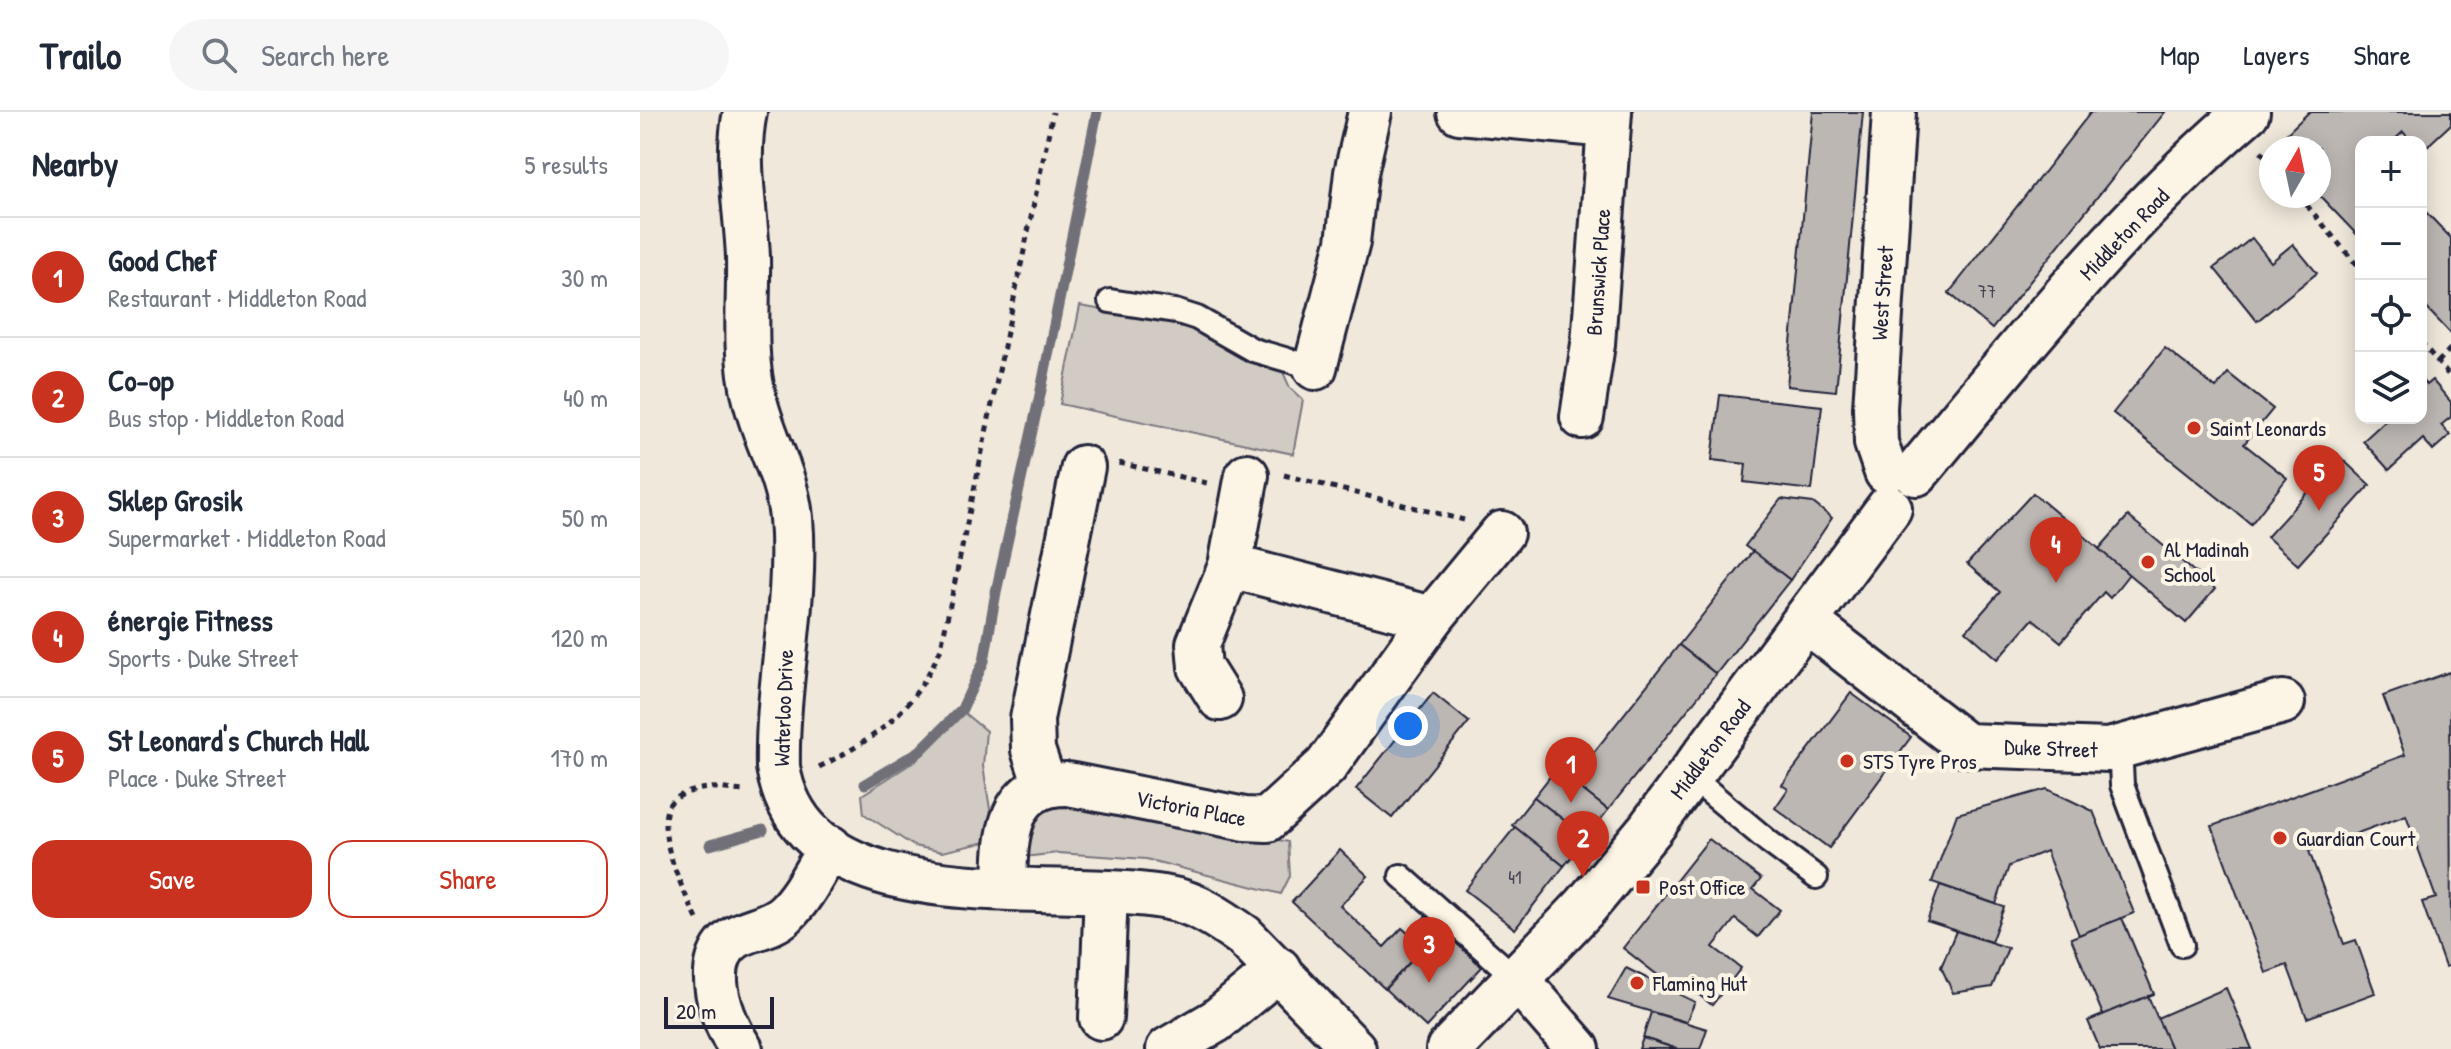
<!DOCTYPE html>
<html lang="en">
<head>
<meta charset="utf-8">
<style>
	:root { --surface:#fff; --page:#f6f6f7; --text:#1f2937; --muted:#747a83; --line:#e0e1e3; --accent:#c8321e }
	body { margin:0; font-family:"Patrick Hand",sans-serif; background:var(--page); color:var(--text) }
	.controls { position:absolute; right:24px; top:24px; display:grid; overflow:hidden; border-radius:16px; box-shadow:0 4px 20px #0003 }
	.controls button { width:72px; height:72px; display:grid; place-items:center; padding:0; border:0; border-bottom:2px solid var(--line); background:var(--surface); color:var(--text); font:40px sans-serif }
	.compass { position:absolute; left:1619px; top:24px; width:72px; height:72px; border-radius:50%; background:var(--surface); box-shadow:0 4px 20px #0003; rotate:9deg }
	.scale { position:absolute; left:24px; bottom:20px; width:110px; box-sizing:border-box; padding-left:8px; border:4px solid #22223b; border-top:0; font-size:22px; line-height:28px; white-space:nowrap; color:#22223b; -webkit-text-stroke:6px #fcf5e5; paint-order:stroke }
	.you { position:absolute; left:768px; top:614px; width:28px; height:28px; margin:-20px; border:6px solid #fff; border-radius:50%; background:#1a73e8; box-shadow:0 0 0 12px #1a73e833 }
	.badge { display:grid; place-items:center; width:52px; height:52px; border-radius:50%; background:var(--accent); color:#fff; font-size:26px; font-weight:700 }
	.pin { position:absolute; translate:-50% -66px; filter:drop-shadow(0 2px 4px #0008) }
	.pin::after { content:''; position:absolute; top:42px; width:28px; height:24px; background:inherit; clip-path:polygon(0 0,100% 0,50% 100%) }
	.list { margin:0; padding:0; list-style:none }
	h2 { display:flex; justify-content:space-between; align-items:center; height:104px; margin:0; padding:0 32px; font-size:34px }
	h2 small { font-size:26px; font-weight:400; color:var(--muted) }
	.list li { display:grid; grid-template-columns:52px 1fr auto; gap:24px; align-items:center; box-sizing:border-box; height:120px; padding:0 32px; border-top:2px solid var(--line) }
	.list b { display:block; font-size:30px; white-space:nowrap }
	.list p { margin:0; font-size:26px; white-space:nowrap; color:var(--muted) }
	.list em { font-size:26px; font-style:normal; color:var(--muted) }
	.actions { display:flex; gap:16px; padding:24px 32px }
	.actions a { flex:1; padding:18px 0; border:2px solid var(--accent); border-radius:24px; text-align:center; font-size:28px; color:var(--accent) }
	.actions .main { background:var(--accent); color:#fff }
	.icon { flex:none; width:44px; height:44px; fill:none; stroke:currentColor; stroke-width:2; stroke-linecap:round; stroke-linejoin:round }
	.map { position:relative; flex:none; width:1811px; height:937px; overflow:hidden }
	header { display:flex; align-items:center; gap:48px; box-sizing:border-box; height:112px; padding:0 40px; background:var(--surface); border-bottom:2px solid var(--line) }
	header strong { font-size:38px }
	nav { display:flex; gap:44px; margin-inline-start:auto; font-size:28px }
	.search { width:560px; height:72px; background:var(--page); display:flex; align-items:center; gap:20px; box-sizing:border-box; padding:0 28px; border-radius:44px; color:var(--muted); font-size:30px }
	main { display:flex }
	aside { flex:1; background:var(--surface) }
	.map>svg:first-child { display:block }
	.green { fill:#d1cbc3; stroke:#7a767f; stroke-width:2 }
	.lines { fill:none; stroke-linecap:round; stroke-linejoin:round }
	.stream { stroke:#716f79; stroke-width:11 }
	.building { fill:#bcb7b3; stroke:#22223b; stroke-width:2 }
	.lane-casing { stroke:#22223b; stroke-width:28 }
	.street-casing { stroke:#22223b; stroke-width:48 }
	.secondary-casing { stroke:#22223b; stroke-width:50 }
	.path { stroke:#22223b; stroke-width:5; stroke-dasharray:6 6; stroke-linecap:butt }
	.lane { stroke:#fcf5e5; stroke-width:22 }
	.street { stroke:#fcf5e5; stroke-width:42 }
	.secondary { stroke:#fcf5e5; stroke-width:44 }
	.poi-dot { fill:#c8321e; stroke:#fcf5e5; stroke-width:3 }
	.labels { text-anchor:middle; stroke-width:8; stroke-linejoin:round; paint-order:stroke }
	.number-label { font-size:18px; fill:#484759 }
	.street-label { font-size:22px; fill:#22223b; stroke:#fcf5e5 }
	.poi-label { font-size:22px; fill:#22223b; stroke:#fcf5e5; text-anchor:start }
</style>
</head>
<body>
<header>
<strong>Trailo</strong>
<div class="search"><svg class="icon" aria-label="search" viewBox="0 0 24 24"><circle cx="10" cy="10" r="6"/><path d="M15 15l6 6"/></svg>Search here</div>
<nav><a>Map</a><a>Layers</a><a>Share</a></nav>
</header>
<main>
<aside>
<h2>Nearby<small>5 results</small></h2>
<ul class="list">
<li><span class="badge">1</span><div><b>Good Chef</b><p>Restaurant · Middleton Road</p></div><em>30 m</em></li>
<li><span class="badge">2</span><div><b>Co-op</b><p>Bus stop · Middleton Road</p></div><em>40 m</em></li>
<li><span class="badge">3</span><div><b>Sklep Grosik</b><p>Supermarket · Middleton Road</p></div><em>50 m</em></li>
<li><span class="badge">4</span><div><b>énergie Fitness</b><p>Sports · Duke Street</p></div><em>120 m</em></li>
<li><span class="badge">5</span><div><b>St Leonard's Church Hall</b><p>Place · Duke Street</p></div><em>170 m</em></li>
</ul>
<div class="actions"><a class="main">Save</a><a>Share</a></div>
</aside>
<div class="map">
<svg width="1811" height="937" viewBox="0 0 1811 937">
	<rect width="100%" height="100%" fill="#efe8db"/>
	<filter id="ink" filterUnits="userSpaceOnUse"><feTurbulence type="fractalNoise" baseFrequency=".0125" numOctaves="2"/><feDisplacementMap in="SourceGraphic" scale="16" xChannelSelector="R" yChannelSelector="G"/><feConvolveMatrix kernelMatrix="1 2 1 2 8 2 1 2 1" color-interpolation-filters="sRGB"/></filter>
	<g filter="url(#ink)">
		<!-- green -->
		<g class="green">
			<path d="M440,194L532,210L559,219L612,250L643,260L650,276L663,288L653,342L420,292Z"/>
			<path d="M323,600L346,619L343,654L355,728L302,740L274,734L224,702L222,683L278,647Z"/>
			<path d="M440,684L648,730L650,764L641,782L506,747L418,741L384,745L401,698Z"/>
		</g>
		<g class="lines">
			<!-- stream -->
			<g class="stream">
				<path d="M225,672L280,639L322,597L344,549L356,480L400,283L457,0"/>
				<path d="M70,733L123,718"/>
			</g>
		</g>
		<!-- building -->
		<g class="building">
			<path d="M1173,0H1223L1196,279L1147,274Z"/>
			<path d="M1451,0H1525L1352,217L1309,181Z"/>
			<path d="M1669,0H1811V12L1781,40V30H1772L1763,20L1752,30H1721V127L1679,83V36L1633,35Z"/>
			<path d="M1781,95L1811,126V222L1781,190Z"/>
			<path d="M1612,126L1631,150L1653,132L1677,161L1617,209L1574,156Z"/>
			<path d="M1525,236L1576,276L1588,261L1633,297L1604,332L1647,366L1611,412L1473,301Z"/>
			<path d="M1781,267L1786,273L1792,268L1811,290V305L1801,313L1810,323L1793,338L1783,327L1749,358L1723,329L1748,306H1781Z"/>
			<path d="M1080,283L1182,294L1172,378L1104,370L1106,352L1072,348Z"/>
			<path d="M1700,345L1730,373L1658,453L1627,425Z"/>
			<path d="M1393,381L1489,462L1470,486L1464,480L1421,530L1393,507L1358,547L1326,519L1360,480L1327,452Z"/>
			<path d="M1141,387L1173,391L1192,406L1150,468L1105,434Z"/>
			<path d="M1488,404L1575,477L1546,511L1459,437Z"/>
			<path d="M1113,439L1150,468L1076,562L1039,533Z"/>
			<path d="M1039,533L1076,562L968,698L931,669Z"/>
			<path d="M1810,560L1811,853L1805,855L1782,790L1796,786L1766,703L1669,739L1704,832L1716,828L1735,881L1667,906L1647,853L1626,861L1572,714L1765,643L1743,584Z"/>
			<path d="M793,581L829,610L752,706L716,677Z"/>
			<path d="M1211,581L1271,625L1189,736L1135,696L1148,677L1142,673Z"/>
			<path d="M916,657L968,698L947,726L894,685Z"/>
			<path d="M1407,677L1453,699L1494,801L1439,823L1406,739L1369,754L1356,792L1292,770L1317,702Z"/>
			<path d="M894,685L947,726L924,754L872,713Z"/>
			<path d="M875,715L924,754L875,817L825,778Z"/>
			<path d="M1069,727L1121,767L1113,777L1140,798L1118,825L1095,807L1073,835L1101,856L1072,893L1044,871L1038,879L983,836Z"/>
			<path d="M700,738L728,764L700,794L744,835L762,816L769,822L786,804L801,817L745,877L652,790Z"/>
			<path d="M1300,773L1364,795L1351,830L1287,809Z"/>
			<path d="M1482,806L1514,882L1463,903L1431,826Z"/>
			<path d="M801,817L842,855L786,915L745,877Z"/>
			<path d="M1316,819L1368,836L1352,875L1313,881L1301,855Z"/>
			<path d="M986,856L1055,890L1046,910L968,887Z"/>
			<path d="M1586,876L1612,937H1531L1517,906Z"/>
			<path d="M1508,884L1531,937H1460L1448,909Z"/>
			<path d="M1011,900L1067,917L1060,937H1038L1003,926Z"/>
			<path d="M1003,926L1037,937H1038H999Z"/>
		</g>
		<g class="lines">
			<defs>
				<g id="lane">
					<path d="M470,189L535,199L557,206L613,238L675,256"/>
					<path d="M1480,634L1482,673L1542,833"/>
					<path d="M1050,664L1129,730L1176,765"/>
					<path d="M761,764L878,868"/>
				</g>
				<g id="street">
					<path d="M105,0C95,48 106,97 108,145C109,192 103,238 114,284C123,326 147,362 151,406C158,489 136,572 138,655C163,814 417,764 528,786C557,791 580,807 604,824L714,937"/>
					<path d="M819,0L968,14"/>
					<path d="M675,256L708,130L716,61L730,0"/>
					<path d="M942,305L953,232L970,0"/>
					<path d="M1246,360L1236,331L1235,296L1254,0"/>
					<path d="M590,454L792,506"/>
					<path d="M1166,509L1326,633L1469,638L1643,590"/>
					<path d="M580,587L560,555L558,532L590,454L607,363"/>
					<path d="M405,673L393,638L392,607L443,355"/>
					<path d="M365,776C366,728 365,671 428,672L605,707L627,708L686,654L792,506L862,421"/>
					<path d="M878,868L938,937"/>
					<path d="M461,906L466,780"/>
					<path d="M101,937C82,910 58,848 96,825C112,816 131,815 145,802C164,784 176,757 190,735"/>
					<path d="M528,937L576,909L639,857"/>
				</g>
				<g id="secondary">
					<path d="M1276,361C1380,236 1483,106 1607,0"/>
					<path d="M809,937L945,795L1010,717L1249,396"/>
				</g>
			</defs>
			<!-- lane casing -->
			<use href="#lane" class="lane-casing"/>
			<!-- street casing -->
			<use href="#street" class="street-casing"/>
			<!-- secondary casing -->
			<use href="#secondary" class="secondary-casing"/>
			<!-- path -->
			<g class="path">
				<path d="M1621,39L1631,50"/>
				<path d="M1659,84L1721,158"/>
				<path d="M1781,230L1811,266"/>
				<path d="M1798,250L1811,236"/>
				<path d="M479,351L567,371"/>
				<path d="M644,363L824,408"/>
				<path d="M179,655C239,625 274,598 301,536L413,0"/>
				<path d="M57,807C45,783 14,720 29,693C34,683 57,677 68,676C80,675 93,679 106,679"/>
			</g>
			<!-- lane -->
			<use href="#lane" class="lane"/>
			<!-- street -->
			<use href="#street" class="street"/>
			<!-- secondary -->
			<use href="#secondary" class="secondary"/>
		</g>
	</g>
	<!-- markers -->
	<g class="poi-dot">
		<circle cx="1554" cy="316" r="8"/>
		<circle cx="1508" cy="450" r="8"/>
		<circle cx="1207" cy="649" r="8"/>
		<circle cx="1640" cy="726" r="8"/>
		<rect x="995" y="767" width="16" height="16" rx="4"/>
		<circle cx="997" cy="871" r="8"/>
	</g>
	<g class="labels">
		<!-- number labels -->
		<g class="number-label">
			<text x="1347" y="186">77</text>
			<text x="875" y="772">41</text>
		</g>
		<!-- street labels -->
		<g class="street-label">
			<text transform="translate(1484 122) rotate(-46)" y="8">Middleton Road</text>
			<text transform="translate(958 160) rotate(-86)" y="8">Brunswick Place</text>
			<text transform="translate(1242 181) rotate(-86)" y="8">West Street</text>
			<text transform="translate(143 596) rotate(-88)" y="8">Waterloo Drive</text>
			<text transform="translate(1411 636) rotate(2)" y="8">Duke Street</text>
			<text transform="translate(1070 637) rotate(-53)" y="8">Middleton Road</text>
			<text transform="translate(551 696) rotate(11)" y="8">Victoria Place</text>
		</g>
		<!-- poi labels -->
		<g class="poi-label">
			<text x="1570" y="324">Saint Leonards</text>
			<text x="1524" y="445">Al Madinah<tspan x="1524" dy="25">School</tspan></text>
			<text x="1223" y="657">STS Tyre Pros</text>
			<text x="1656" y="734">Guardian Court</text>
			<text x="1019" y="783">Post Office</text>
			<text x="1013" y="879">Flaming Hut</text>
		</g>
	</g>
</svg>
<div class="controls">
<button>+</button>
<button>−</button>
<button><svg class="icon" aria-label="locate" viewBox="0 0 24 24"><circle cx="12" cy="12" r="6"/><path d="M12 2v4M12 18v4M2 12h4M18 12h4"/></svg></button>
<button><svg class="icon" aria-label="layers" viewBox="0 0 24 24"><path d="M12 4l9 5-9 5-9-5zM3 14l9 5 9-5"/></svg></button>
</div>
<svg class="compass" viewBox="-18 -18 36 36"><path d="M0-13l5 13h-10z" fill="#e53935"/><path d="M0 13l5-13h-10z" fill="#747a83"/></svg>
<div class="scale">20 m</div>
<div class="you"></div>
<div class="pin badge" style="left:931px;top:691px">1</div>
<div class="pin badge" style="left:943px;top:765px">2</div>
<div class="pin badge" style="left:789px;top:871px">3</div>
<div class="pin badge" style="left:1416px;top:471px">4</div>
<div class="pin badge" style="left:1679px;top:399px">5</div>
</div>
</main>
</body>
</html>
